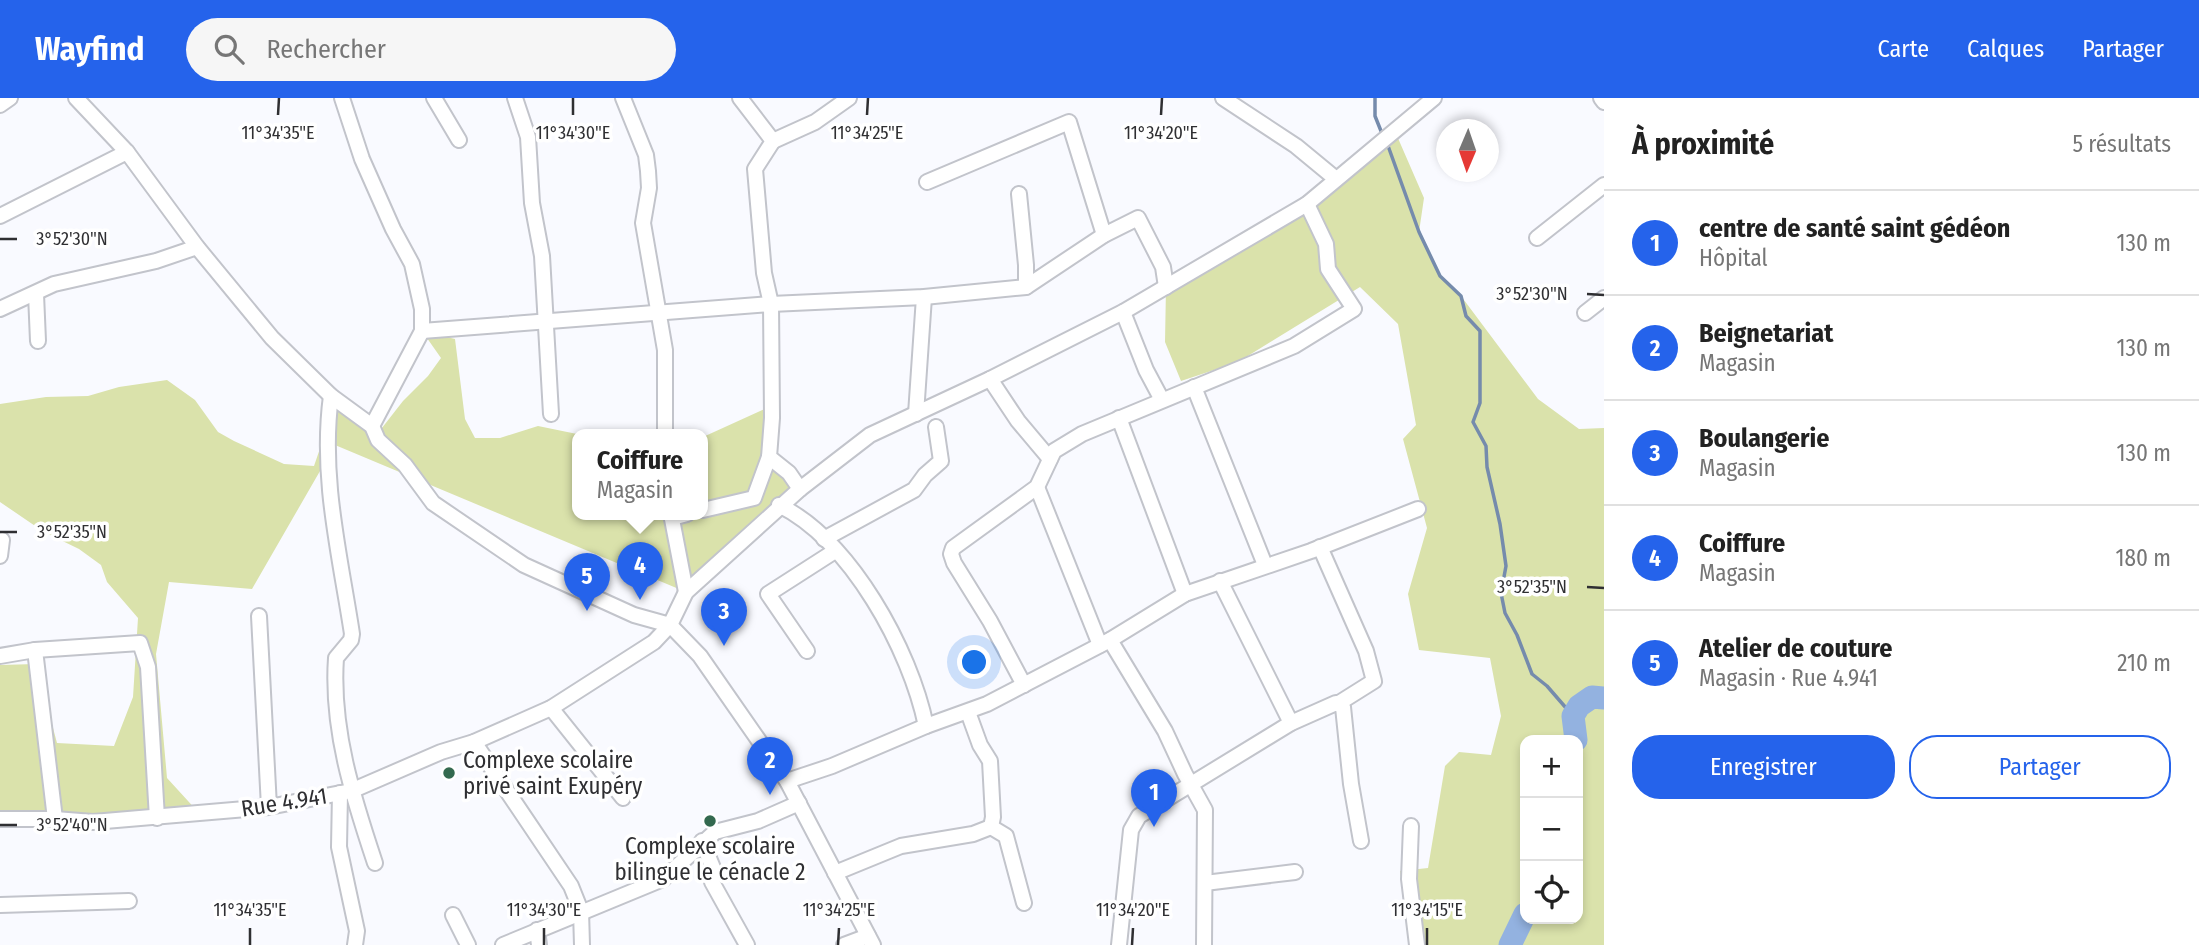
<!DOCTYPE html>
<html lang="fr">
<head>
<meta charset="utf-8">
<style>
	:root { --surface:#fff; --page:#f6f6f6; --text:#222; --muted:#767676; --line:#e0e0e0; --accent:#2563eb }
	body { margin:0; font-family:"Fira Sans Condensed",sans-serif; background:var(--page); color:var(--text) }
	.controls { position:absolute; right:21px; bottom:21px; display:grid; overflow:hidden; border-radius:14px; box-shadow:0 4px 10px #0003 }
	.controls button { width:63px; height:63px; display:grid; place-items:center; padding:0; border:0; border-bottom:2px solid var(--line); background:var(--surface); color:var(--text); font:35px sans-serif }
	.compass { position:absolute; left:1436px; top:21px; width:63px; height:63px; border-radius:50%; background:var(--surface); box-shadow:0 4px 10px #0003; rotate:182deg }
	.you { position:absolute; left:975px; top:565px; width:24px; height:24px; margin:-18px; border:5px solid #fff; border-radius:50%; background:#1a73e8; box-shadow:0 0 0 10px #1a73e833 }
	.badge { display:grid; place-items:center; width:46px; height:46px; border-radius:50%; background:var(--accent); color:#fff; font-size:23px; font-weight:700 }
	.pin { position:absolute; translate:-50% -58px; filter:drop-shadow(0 2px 4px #0008) }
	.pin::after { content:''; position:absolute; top:37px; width:24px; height:21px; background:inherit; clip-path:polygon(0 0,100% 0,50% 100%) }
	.popup { position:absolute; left:572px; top:331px; width:136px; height:91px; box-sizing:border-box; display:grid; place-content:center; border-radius:14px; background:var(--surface); filter:drop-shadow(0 2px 5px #0005); font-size:23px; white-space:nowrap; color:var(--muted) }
	.popup b { font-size:26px; color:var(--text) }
	.popup::after { content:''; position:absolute; left:50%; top:100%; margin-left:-14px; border:14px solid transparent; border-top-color:var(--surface) }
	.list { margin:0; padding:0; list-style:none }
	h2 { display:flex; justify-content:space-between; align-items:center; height:91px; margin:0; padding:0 28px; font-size:30px }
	h2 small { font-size:23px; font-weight:400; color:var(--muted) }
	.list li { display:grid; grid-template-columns:46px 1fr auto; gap:21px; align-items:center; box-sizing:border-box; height:105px; padding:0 28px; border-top:2px solid var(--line) }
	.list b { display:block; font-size:26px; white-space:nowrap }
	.list p { margin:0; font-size:23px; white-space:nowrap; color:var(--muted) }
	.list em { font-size:23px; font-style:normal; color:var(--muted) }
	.actions { display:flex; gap:14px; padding:21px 28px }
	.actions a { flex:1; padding:16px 0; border:2px solid var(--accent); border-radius:28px; text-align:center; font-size:24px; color:var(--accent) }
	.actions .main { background:var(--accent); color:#fff }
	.icon { flex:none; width:38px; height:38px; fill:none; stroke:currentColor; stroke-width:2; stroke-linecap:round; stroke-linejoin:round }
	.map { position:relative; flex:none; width:1604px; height:847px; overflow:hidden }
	header { display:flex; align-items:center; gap:42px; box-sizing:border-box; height:98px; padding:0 35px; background:var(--accent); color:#fff }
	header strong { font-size:33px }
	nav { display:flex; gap:38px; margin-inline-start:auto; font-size:24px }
	.search { width:490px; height:63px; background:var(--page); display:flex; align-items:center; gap:18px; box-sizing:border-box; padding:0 24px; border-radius:38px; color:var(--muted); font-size:26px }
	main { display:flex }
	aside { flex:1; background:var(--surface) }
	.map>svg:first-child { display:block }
	.green { fill:#dae2ab; fill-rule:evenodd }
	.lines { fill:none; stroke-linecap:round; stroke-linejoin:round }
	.stream { stroke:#758bac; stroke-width:3.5 }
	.river { stroke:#93b2e0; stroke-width:23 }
	.minor-casing { stroke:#c2c4cb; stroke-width:18 }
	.minor { stroke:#fff; stroke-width:14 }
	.ticks { fill:none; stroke:#2f2f32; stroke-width:2.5 }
	.poi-dot { fill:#33694f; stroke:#fff; stroke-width:2.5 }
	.labels { text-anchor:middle; stroke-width:7; stroke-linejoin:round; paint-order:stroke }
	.poi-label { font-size:23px; fill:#2f2f32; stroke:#fff; text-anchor:start }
	.street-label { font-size:23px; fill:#2f2f32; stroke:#fff }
	.ticks-label { font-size:18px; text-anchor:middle; fill:#2f2f32; stroke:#fff; stroke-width:7; stroke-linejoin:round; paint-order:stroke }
</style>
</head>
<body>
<header>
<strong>Wayfind</strong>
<div class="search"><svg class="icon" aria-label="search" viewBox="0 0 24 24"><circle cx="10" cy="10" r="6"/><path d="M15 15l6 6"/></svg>Rechercher</div>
<nav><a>Carte</a><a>Calques</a><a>Partager</a></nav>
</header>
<main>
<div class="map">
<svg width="1604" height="847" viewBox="0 0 1604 847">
	<rect width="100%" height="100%" fill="#f9faff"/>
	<!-- green -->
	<g class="green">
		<path d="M1394,31L1424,100L1419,134L1440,178L1461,198L1538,301L1579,331L1604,330V847H1412L1400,773L1428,770L1445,668L1459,654L1491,657L1501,618L1490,560L1419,552L1408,496L1427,430L1403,341L1416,327L1398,226L1360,189L1238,264L1181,283L1165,244L1166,189L1335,80ZM1525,642H1578V821H1525Z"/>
		<path d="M422,233L455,241L465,321L475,340H500L538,328L577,336V416H703V339L771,308L769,359L800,391L686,494L335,347L252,491L169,484L156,556L167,680L199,715L0,721V567L36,566L57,645L114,648L133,599L138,520L107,484L101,467L79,451L44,434L0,404V306L46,299L88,298L119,289L167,282L195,302L218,334L234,343L284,366L314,368L338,298L378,335L403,303L428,278L441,260Z"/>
	</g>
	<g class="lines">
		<!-- stream -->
		<g class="stream">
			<path d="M1375,0V18L1383,38"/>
			<path d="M1387,45L1419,134L1440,178L1461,198L1466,218L1480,233V305L1473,324L1486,348L1487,369L1500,426L1506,468L1501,495L1505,515L1517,537L1532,576L1547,588L1573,618"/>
		</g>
		<!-- river -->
		<g class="river">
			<path d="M1576,642L1573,618L1579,608L1592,599L1604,600"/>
			<path d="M1510,847L1525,816"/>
		</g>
		<defs>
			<g id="minor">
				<path d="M76,0L127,54L197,149L272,240L331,298L372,328L378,342L405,367L433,405L524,467L634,517L670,527L700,558L787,683L873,847"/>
				<path d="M342,0L362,61L393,131L412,166L422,211V233L372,328"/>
				<path d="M434,0L459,42"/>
				<path d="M515,0L528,39L532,105L542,158L551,316"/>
				<path d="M623,0L646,57L648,73L649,90L643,125L665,252V336"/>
				<path d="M1223,0L1296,48L1336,81"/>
				<path d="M1601,0L1604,4"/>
				<path d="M0,7L10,0"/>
				<path d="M773,43L815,24L849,0"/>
				<path d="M927,84L1069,24L1104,137"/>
				<path d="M1019,96L1026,167V189"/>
				<path d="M0,118L127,54"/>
				<path d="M1537,140L1604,87"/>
				<path d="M36,196L38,243"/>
				<path d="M0,211L54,186L156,163L197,149"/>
				<path d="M1123,214L1146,272L1162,302"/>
				<path d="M1585,215L1604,200"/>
				<path d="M422,233L771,206L924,199L1026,189L1104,137L1138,120L1163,169L1166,189"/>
				<path d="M990,281L1018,323L1050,361"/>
				<path d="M1194,289L1265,467"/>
				<path d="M331,298C320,379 340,457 352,536L351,542L336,560C331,631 353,699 375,765"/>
				<path d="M916,316L924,199"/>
				<path d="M1119,320L1185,496"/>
				<path d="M1037,389L1100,547"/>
				<path d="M800,391L870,337L990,281L1123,214L1307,106L1434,0"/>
				<path d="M779,407C851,443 910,551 926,628"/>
				<path d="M703,412L754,400L769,359"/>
				<path d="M671,416L686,494"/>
				<path d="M672,420L687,416"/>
				<path d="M824,441L914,392L925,377L941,363L936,329"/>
				<path d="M1320,449L1366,553L1374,583L1339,605"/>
				<path d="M0,458L2,442"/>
				<path d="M1220,483L1291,625"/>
				<path d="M259,518L269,709"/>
				<path d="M1110,542L1165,633L1185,676L1205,712L1204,847"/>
				<path d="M35,552L55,721"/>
				<path d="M807,553L768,496L835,453"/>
				<path d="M0,558L35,552L140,545L148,569L157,720"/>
				<path d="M1024,587L990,523L954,465L951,456L953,450L1037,389L1054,353L1082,336L1294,248L1354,211L1328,171L1326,146L1307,106"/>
				<path d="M551,610L623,700"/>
				<path d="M968,614L980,647L990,663L993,719L991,729"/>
				<path d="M474,644L571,788L581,813L582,847"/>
				<path d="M787,683L832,668L926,628L987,606L1110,542L1185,496L1311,453L1418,411"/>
				<path d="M340,695L339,749L357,833L355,847"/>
				<path d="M0,721H55L93,724L269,709L351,693L441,654L474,644L551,610L654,544L670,527L686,494L800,391L789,375L769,359L772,320L771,206L764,175L755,71L773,43L740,0"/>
				<path d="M1411,728L1409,781L1417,847"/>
				<path d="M991,729L1006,738L1024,805"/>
				<path d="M702,743L713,770L712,784L747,847"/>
				<path d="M835,775L901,748L973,736L991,729"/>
				<path d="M1205,785L1295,774"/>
				<path d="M0,807L129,803"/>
				<path d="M453,817L468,847"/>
				<path d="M537,832L539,847"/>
				<path d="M503,847L663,781L715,734L758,723L799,705"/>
				<path d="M844,847L868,838"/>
				<path d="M1119,847L1131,732L1139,718L1291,625L1336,605L1343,609L1351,686L1361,743"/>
			</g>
		</defs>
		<!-- minor casing -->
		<use href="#minor" class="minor-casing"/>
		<!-- minor -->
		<use href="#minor" class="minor"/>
	</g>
	<!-- ticks -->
	<path class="ticks" d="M278,17L279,0M573,17V0M867,17L868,0M1161,17L1162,0M0,141H17M1587,196L1604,197M0,434H17M1587,489L1604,490M0,727H17M250,847V830M544,847V830M838,847L839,830M1132,847L1133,830M1427,847V830"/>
	<!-- markers -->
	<g class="poi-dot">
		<circle cx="449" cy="675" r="7"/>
		<circle cx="710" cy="723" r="7"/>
	</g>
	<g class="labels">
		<!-- poi labels -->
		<g class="poi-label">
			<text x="463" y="670">Complexe scolaire<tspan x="463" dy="26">privé saint Exupéry</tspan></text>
			<text x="710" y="756" text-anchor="middle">Complexe scolaire<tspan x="710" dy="26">bilingue le cénacle 2</tspan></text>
		</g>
		<!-- street labels -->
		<g class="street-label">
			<text transform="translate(284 704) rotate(-9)" y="8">Rue 4.941</text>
		</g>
	</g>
	<g class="ticks-label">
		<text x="278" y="41">11°34'35"E</text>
		<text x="573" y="41">11°34'30"E</text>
		<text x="867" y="41">11°34'25"E</text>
		<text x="1161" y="41">11°34'20"E</text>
		<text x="72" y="147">3°52'30"N</text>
		<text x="1532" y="202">3°52'30"N</text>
		<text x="72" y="440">3°52'35"N</text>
		<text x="1532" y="495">3°52'35"N</text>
		<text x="72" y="733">3°52'40"N</text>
		<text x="250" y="818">11°34'35"E</text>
		<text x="544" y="818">11°34'30"E</text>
		<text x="839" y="818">11°34'25"E</text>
		<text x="1133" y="818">11°34'20"E</text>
		<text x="1427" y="818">11°34'15"E</text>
	</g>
</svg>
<div class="controls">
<button>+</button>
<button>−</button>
<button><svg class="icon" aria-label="locate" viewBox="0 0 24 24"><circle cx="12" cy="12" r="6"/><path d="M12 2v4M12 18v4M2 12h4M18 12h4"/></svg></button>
</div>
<svg class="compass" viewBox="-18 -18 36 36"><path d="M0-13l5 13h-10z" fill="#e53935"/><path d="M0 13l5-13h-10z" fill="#767676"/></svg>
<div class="you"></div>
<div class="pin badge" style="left:1154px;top:729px">1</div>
<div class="pin badge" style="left:770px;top:697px">2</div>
<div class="pin badge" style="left:724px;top:548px">3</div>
<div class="pin badge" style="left:640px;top:502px">4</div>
<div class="popup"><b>Coiffure</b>Magasin</div>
<div class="pin badge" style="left:587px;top:513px">5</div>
</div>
<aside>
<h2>À proximité<small>5 résultats</small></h2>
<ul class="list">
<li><span class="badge">1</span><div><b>centre de santé saint gédéon</b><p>Hôpital</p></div><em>130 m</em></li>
<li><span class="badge">2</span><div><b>Beignetariat</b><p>Magasin</p></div><em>130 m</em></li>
<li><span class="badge">3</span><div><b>Boulangerie</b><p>Magasin</p></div><em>130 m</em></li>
<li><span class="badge">4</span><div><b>Coiffure</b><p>Magasin</p></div><em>180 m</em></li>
<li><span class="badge">5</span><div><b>Atelier de couture</b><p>Magasin · Rue 4.941</p></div><em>210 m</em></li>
</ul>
<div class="actions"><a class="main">Enregistrer</a><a>Partager</a></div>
</aside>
</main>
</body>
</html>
